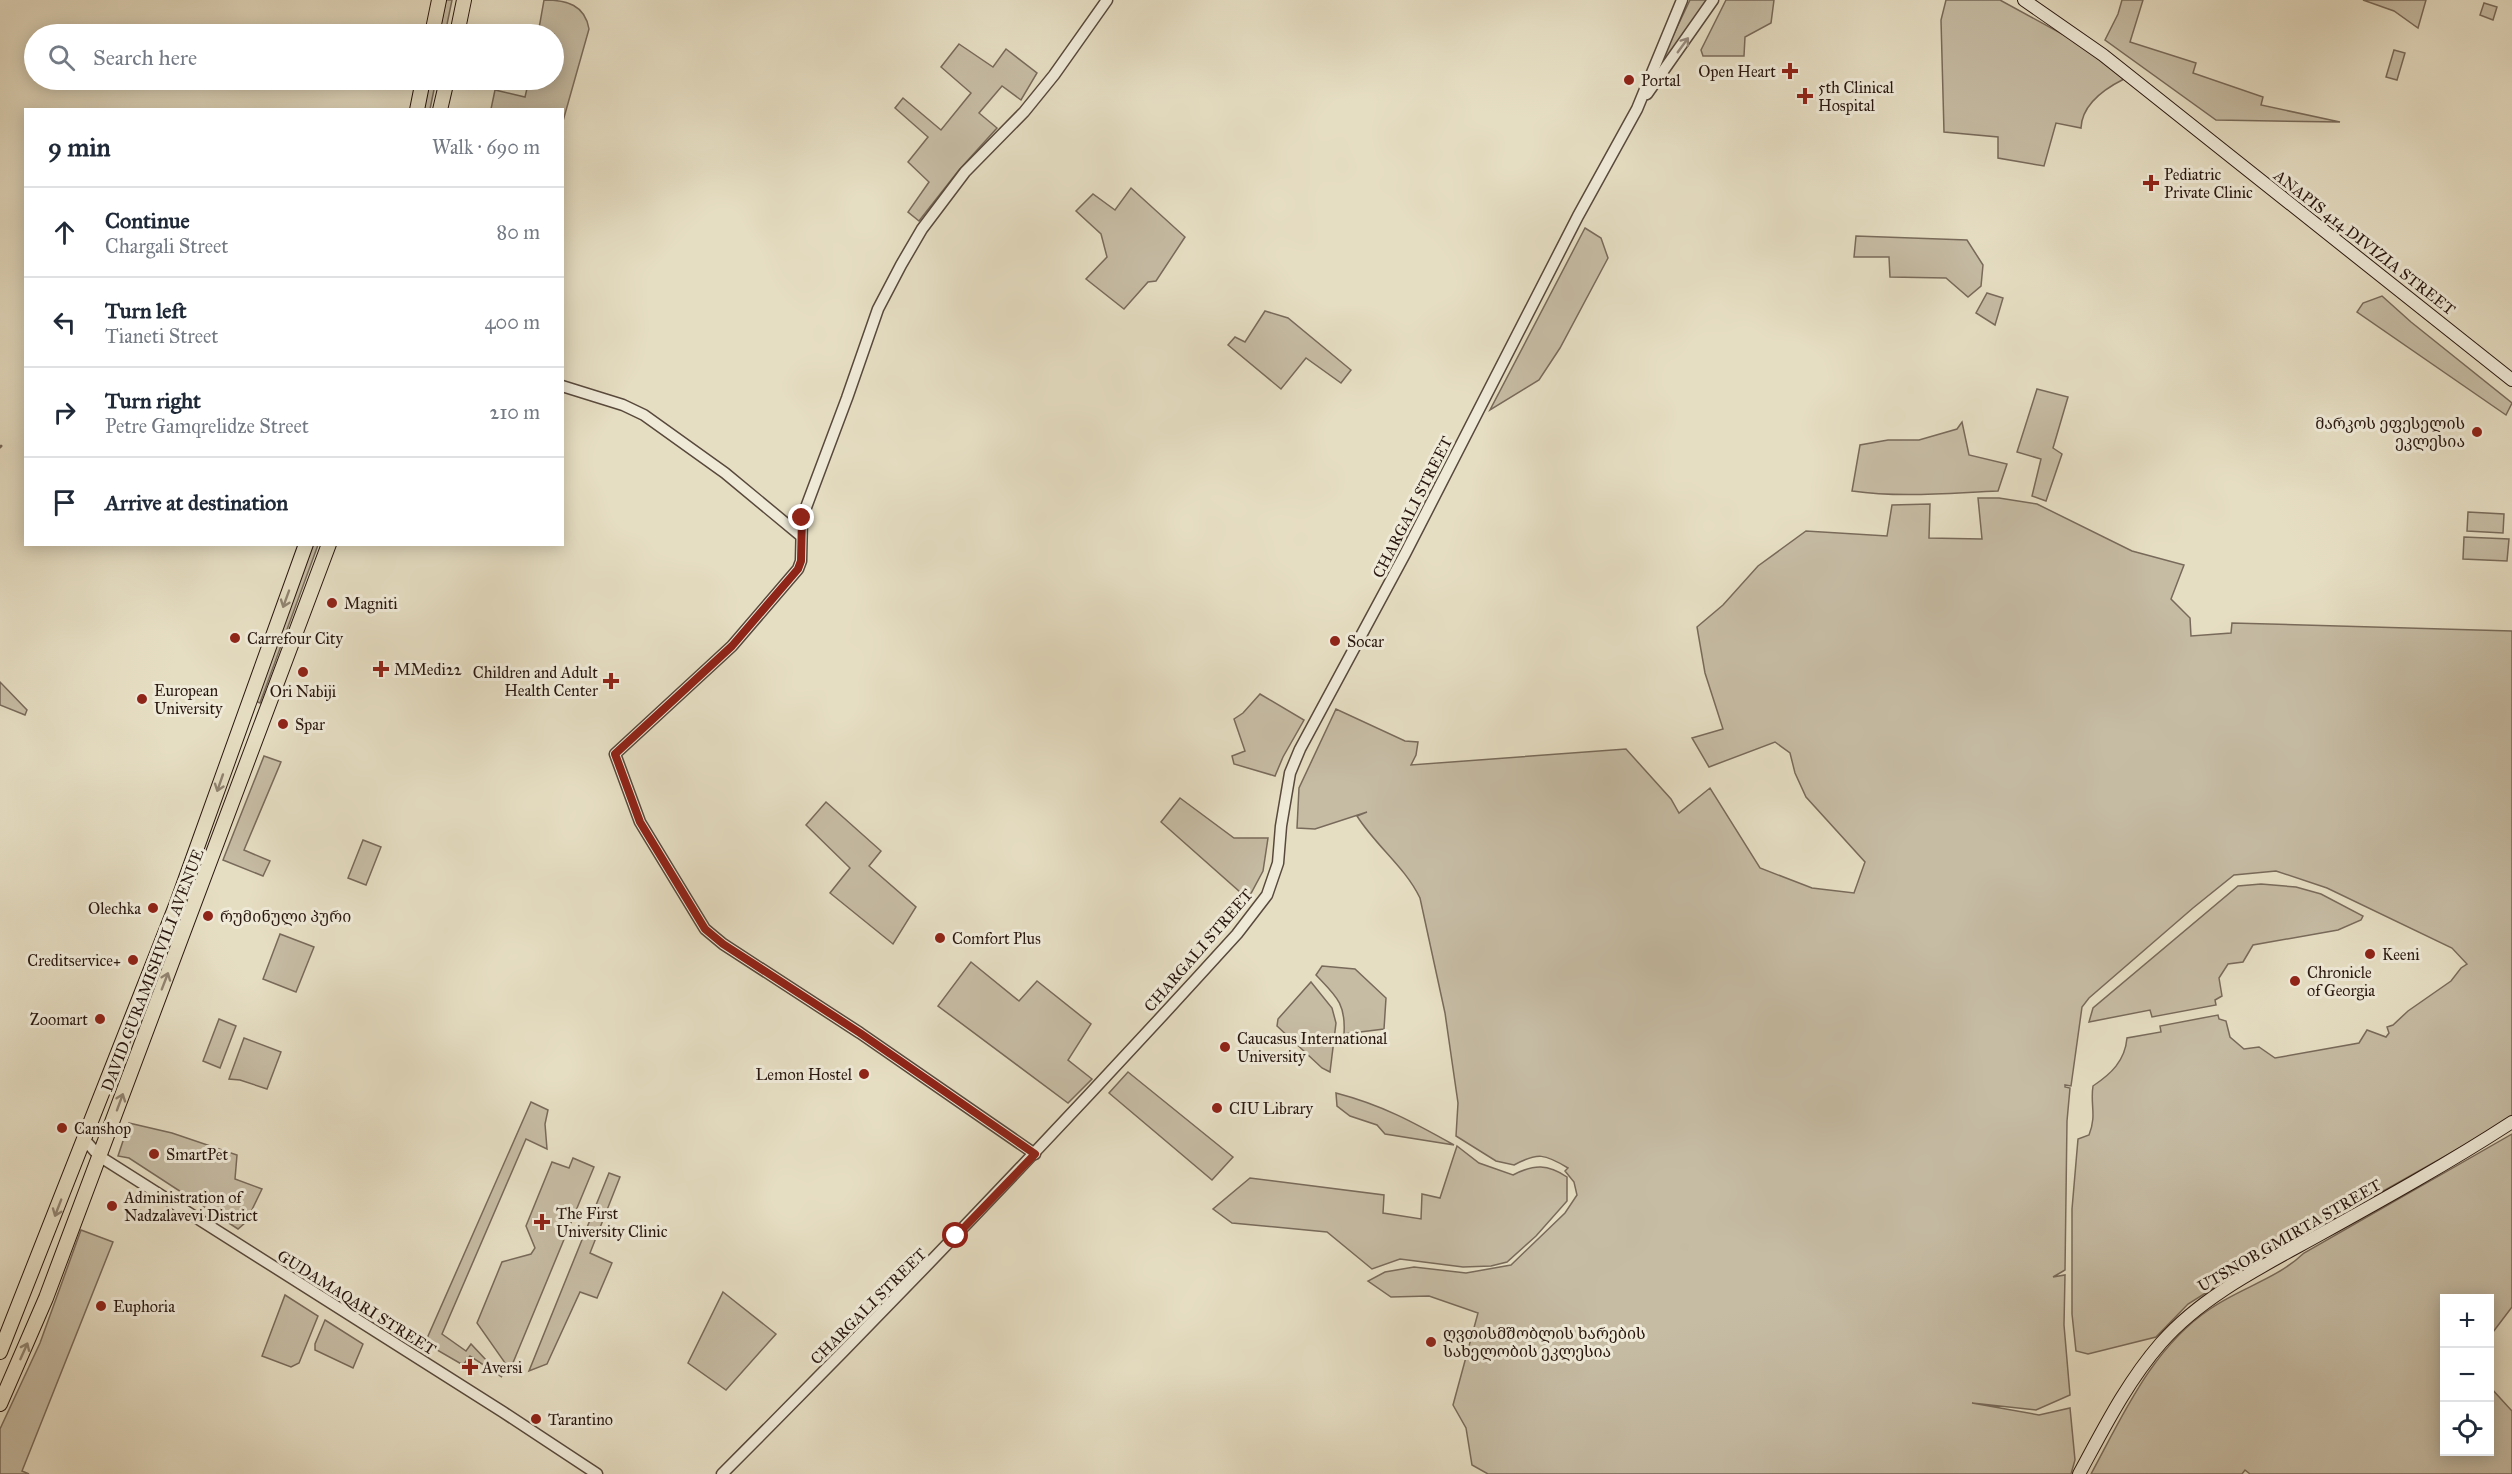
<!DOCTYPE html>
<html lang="en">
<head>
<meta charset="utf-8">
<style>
	:root { --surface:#fff; --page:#f2f2f3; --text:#1f2937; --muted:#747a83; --line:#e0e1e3 }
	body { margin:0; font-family:"IM FELL Great Primer","Noto Serif Georgian",serif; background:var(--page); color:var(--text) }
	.controls { position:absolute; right:18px; bottom:18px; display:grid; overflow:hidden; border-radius:0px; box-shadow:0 3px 15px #0003 }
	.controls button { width:54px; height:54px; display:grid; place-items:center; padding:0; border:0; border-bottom:2px solid var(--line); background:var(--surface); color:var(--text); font:30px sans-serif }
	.stop { position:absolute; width:18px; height:18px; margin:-14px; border:4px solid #8f2418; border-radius:50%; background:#fff }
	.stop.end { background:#8f2418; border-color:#fff; box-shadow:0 2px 6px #0008 }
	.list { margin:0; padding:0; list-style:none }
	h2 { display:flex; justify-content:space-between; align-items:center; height:78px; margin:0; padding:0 24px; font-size:26px }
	h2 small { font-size:20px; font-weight:400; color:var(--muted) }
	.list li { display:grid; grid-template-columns:39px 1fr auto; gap:18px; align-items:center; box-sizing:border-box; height:90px; padding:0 24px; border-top:2px solid var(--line) }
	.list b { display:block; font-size:22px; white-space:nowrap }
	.list p { margin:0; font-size:20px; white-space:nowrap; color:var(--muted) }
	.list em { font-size:20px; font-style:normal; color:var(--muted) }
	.icon { flex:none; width:33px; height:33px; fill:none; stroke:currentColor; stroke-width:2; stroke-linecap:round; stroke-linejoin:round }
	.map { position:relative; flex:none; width:2512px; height:1474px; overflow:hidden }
	.search { position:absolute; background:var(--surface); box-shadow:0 3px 15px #0003; left:24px; top:24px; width:540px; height:66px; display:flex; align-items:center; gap:15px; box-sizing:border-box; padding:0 21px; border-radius:33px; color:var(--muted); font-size:22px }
	.panel { position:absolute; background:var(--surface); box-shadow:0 3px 15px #0003; left:24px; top:108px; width:540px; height:438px; border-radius:0px }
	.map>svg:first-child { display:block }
	.green { fill:#c6bca4; stroke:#786a5a; stroke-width:1.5 }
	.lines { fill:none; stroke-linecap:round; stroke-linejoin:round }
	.stream { stroke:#746656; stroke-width:3 }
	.tertiary-casing { stroke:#58493c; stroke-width:13 }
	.secondary-casing { stroke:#29170f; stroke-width:14 }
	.primary-casing { stroke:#29170f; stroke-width:16 }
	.tertiary { stroke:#efead8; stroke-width:10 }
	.secondary { stroke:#efead8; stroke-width:12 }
	.primary { stroke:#e6dec3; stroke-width:14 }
	.oneway { stroke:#968b7e }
	.oneway2 { stroke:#918472 }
	.route { stroke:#8f2418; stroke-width:8 }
	.poi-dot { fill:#8f2418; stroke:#efead8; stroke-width:2 }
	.labels { text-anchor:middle; stroke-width:6; stroke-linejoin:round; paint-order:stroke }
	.poi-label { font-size:16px; fill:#29170f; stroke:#efead8; text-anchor:start }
	.street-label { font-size:16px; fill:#29170f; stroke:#efead8 }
</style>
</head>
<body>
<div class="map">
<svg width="2512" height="1474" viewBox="0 0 2512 1474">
	<rect width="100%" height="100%" fill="#e6dec3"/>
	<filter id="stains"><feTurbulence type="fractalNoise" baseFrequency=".00333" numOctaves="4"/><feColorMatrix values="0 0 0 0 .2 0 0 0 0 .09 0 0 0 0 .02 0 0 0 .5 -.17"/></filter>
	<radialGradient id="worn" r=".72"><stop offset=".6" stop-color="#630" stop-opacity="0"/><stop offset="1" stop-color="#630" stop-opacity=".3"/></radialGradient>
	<!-- green -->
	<g class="green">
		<path d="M446,0H452L445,34H439Z"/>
		<path d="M544,0C567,0 585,5 589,29L563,121L562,110L491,109L495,90L525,97L529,80H554V34H538Z"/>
		<path d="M1690,0H1706V5L1649,86Z"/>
		<path d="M1726,0H1774L1771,23L1745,37L1744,56H1703L1701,50Z"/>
		<path d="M1946,0H2000L2075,41L2124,79C2104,89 2082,104 2081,128L2056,123L2044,166L1998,158V137L1944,132L1941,20Z"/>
		<path d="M2122,0H2143L2130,42L2196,63L2193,73L2263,97L2261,105L2340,122L2216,120L2105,40L2118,14Z"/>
		<path d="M2363,0H2426L2418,28L2394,11Z"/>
		<path d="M2484,3L2497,7L2493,20L2480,15Z"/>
		<path d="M959,44L993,67L1006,49L1037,73L1021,100L1002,86L979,113L997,128L959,170L919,221L908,212L929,182L908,162L928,137L895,108L903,98L941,130L971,93L941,67Z"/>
		<path d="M2394,50L2405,53L2397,80L2386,77Z"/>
		<path d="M430,80H436L430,109L423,110Z"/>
		<path d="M1131,188L1185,237L1156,281L1148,282L1124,309L1086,279L1107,257L1101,234L1076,211L1093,194L1115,210Z"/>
		<path d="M1585,228L1601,238L1608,258L1560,348L1539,380L1490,410Z"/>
		<path d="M1856,236L1967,240L1983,265L1981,286L1968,297L1946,278L1890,277L1889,257H1854Z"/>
		<path d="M1987,293L2003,298L1995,325L1976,313Z"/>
		<path d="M2382,296L2411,322L2512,403L2506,415L2357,312L2363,303Z"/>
		<path d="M1265,311L1288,318L1351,370L1341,383L1306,358L1281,389L1228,345L1235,337L1245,342Z"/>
		<path d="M2037,389L2068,397L2053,448L2062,454L2046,501L2032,496L2041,459L2017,452Z"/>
		<path d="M1962,422L1969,455L2007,464L1998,491C1949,493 1901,498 1852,491L1860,445L1888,440H1919L1957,429Z"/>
		<path d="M1978,498H1999L2037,504L2132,551L2184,565L2171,599L2190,618L2191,636L2231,633L2232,623L2512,631V1116L2488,1132L2231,1277L2188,1304L2156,1337L2088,1354L2076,1351L2072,1314V1209L2078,1139L2089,1135C2097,1115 2090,1105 2093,1086C2111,1074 2125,1061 2127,1038L2161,1032L2160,1026L2218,1015L2219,1019L2226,1021L2230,1037L2244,1049L2259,1047L2275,1058L2359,1043L2367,1030L2386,1037L2389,1033L2387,1027L2393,1025L2408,1011L2451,981L2461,968L2467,964L2452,948L2327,888L2276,871L2234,875L2193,908L2089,998L2082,1007L2071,1086L2065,1085V1087L2070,1088L2067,1121L2065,1270L2053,1277L2065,1275L2064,1325L2070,1395L2036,1410L1972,1403L2039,1415L2070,1408L2075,1460L2071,1474H1488L1472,1465L1466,1428L1453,1405L1478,1313L1429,1296L1391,1297L1368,1281L1385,1272L1414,1267L1466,1273L1511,1265L1565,1213L1577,1195L1574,1182L1565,1171L1568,1168C1545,1154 1538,1152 1514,1165L1496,1161L1456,1136L1458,1103L1445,1013L1420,898C1405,867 1376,846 1357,816L1367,812L1315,829L1297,828L1299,788L1336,709L1405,741L1418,742L1416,755L1411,765L1626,749L1671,799L1679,813L1710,788L1760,868L1812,888L1854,893L1865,862L1806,797L1795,773L1790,753L1775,742L1709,767L1692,738L1723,729L1705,673L1697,627L1723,605L1758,566L1806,531L1887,536L1892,505L1930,504L1929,538L1982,539Z"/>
		<path d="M2468,512L2504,514L2503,533L2467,531Z"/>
		<path d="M2464,537L2509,539L2507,561L2463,559Z"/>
		<path d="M311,545H318L260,703L253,700Z"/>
		<path d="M0,682L27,710L25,715L0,705Z"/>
		<path d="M1260,694L1304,720L1283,757L1275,776L1234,764L1232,756L1245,751L1234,719L1243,713Z"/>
		<path d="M264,756L281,762L244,850L270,861L263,876L223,860Z"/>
		<path d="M1180,798L1234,838H1268L1263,871L1248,899L1161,822Z"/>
		<path d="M826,802L881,851L869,866L916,907L893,944L830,893L850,868L806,825Z"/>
		<path d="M363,840L381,847L366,885L348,878Z"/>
		<path d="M2261,884L2296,887L2321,894L2363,916L2361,920L2338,930L2253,945L2243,962L2228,964L2219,978L2222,996L2215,1000L2216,1005L2152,1017L2150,1010L2089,1022L2093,1008L2238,886Z"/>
		<path d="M280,934L314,947L296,992L263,979Z"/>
		<path d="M971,962L1019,1001L1037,981L1091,1024L1068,1060L1092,1079L1068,1103L938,1006Z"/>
		<path d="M1322,966L1355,969L1386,998L1384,1029L1344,1034C1346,1003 1336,996 1316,975Z"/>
		<path d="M1311,982L1332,1008L1336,1023L1330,1072L1322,1068L1277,1026L1278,1019Z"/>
		<path d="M219,1019L236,1026L220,1068L203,1061Z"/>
		<path d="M244,1038L281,1052L267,1089L240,1080L229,1079Z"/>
		<path d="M1128,1072L1233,1157L1212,1180L1109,1093Z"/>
		<path d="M1336,1093C1382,1105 1413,1122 1454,1145L1385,1134L1377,1125L1350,1116L1337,1106Z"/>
		<path d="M531,1102L548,1110L545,1124L547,1149L526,1139L442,1334L466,1351L471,1344L502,1377L470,1356L463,1365L425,1343Z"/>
		<path d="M129,1123L172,1133L237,1155L235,1179L262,1189L246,1222L238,1229L129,1158L118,1156Z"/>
		<path d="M2512,1134V1307L2490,1336V1298H2444V1452H2490V1387L2512,1411V1474H2250L2245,1470L2242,1474H2091C2123,1415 2152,1348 2210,1309C2240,1288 2277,1279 2304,1253Z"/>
		<path d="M1457,1146L1479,1163L1513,1175C1534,1164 1548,1164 1567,1177V1201L1536,1236L1507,1262L1491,1266L1463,1267L1400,1259L1372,1269L1327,1232L1232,1223L1213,1209L1250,1178L1384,1195L1383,1213L1421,1219L1422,1194L1440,1198Z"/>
		<path d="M573,1158L594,1167L510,1370L477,1323L502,1262L531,1254L535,1248L526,1226L552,1162L569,1168Z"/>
		<path d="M609,1173L620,1177L590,1253L612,1263L597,1298L580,1292L547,1364L529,1371Z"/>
		<path d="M81,1230L113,1242L22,1471L29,1474H0V1429L40,1343Z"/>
		<path d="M723,1292L776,1334L726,1390L688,1363Z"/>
		<path d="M285,1295L318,1316L299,1363L291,1367L262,1356Z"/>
		<path d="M325,1320L363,1344L353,1368L315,1350V1344Z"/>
	</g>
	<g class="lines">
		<!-- stream -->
		<path class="stream" d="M0,447L1,446"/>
		<defs>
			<g id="tertiary">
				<path d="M1647,94L1713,0"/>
				<path d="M562,386L623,405L644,415L725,473L801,536"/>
				<path d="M84,1139L99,1156L503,1412L597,1474"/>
				<path d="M1035,1154L860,1033L723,944L705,929L640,822L615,754L732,646L798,569L801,561L802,518L847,398L878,309L901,265L922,229L965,172L1024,112L1054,75L1107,0"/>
				<path d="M722,1474C898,1298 1070,1118 1237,934L1267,895L1278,863L1281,826L1290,773L1300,749L1405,554L1578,216L1637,109L1682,0"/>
			</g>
			<g id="secondary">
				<path d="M2024,0L2103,55L2512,380"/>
				<path d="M2079,1474C2104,1428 2127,1382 2161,1343C2203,1295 2265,1265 2319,1235C2384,1199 2449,1163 2512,1122"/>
			</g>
			<g id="primary">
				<path d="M432,34L439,0"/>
				<path d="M457,34L464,0"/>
				<path d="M417,110L423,80"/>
				<path d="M440,110L447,80"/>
				<path d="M0,1352L177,903L306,544"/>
				<path d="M0,1404L46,1298L329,544"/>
			</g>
		</defs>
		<!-- tertiary casing -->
		<use href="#tertiary" class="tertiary-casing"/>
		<!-- secondary casing -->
		<use href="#secondary" class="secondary-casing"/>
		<!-- primary casing -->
		<use href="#primary" class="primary-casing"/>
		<!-- tertiary -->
		<use href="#tertiary" class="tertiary"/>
		<!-- secondary -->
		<use href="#secondary" class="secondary"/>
		<!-- primary -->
		<use href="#primary" class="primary"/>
	</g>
	<!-- one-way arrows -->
	<defs><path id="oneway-shaft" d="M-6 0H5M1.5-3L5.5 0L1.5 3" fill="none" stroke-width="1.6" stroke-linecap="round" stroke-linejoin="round" transform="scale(1.5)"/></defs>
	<use class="oneway" href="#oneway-shaft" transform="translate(1683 45) rotate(-54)"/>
	<g class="oneway2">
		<use href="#oneway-shaft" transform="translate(286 599) rotate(110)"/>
		<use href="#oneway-shaft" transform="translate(220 783) rotate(109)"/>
		<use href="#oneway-shaft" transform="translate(165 981) rotate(-69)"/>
		<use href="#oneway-shaft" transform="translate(120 1102) rotate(-70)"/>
		<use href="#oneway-shaft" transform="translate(58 1208) rotate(111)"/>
		<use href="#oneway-shaft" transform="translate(24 1351) rotate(-66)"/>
	</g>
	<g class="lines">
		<!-- route -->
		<path class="route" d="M802,518L801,561L798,569L732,646L615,754L640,822L705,929L723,944L860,1033L1035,1154L956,1236"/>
	</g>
	<!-- markers -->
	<g class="poi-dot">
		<path d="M1787 62h6v6h6v6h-6v6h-6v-6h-6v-6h6z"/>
		<circle cx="1629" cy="80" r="6"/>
		<path d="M1802 87h6v6h6v6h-6v6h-6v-6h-6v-6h6z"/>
		<path d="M2148 174h6v6h6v6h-6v6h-6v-6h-6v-6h6z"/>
		<circle cx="2477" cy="432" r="6"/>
		<circle cx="332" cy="603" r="6"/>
		<circle cx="235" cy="638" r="6"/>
		<circle cx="1335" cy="641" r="6"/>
		<path d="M378 660h6v6h6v6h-6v6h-6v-6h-6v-6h6z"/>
		<circle cx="303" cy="672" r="6"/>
		<path d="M608 672h6v6h6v6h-6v6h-6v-6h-6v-6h6z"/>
		<circle cx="142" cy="699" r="6"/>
		<circle cx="283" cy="724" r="6"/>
		<circle cx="153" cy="908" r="6"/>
		<circle cx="208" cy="916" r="6"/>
		<circle cx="940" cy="938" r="6"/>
		<circle cx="2370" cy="954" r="6"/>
		<circle cx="133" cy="960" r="6"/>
		<circle cx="2295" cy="981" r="6"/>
		<circle cx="100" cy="1019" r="6"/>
		<circle cx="1225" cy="1047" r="6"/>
		<circle cx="864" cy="1074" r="6"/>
		<circle cx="1217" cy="1108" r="6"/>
		<circle cx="62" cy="1128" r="6"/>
		<circle cx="154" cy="1154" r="6"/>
		<circle cx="112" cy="1206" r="6"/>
		<path d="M539 1213h6v6h6v6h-6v6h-6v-6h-6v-6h6z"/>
		<circle cx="101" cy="1306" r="6"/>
		<circle cx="1431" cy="1342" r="6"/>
		<path d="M467 1358h6v6h6v6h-6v6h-6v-6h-6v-6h6z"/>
		<circle cx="536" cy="1419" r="6"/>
	</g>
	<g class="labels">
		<!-- poi labels -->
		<g class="poi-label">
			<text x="1776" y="77" text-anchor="end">Open Heart</text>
			<text x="1641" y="86">Portal</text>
			<text x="1818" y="93">5th Clinical<tspan x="1818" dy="18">Hospital</tspan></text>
			<text x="2164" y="180">Pediatric<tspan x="2164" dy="18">Private Clinic</tspan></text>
			<text x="2465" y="429" text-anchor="end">მარკოს ეფესელის<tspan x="2465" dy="18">ეკლესია</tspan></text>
			<text x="344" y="609">Magniti</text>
			<text x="247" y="644">Carrefour City</text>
			<text x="1347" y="647">Socar</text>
			<text x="394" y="675">MMedi22</text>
			<text x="598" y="678" text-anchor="end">Children and Adult<tspan x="598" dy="18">Health Center</tspan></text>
			<text x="154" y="696">European<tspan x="154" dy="18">University</tspan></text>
			<text x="303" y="697" text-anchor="middle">Ori Nabiji</text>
			<text x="295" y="730">Spar</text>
			<text x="141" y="914" text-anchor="end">Olechka</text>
			<text x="220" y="922">რუმინული პური</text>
			<text x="952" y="944">Comfort Plus</text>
			<text x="2382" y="960">Keeni</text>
			<text x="121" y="966" text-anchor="end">Creditservice+</text>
			<text x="2307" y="978">Chronicle<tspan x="2307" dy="18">of Georgia</tspan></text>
			<text x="88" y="1025" text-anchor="end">Zoomart</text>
			<text x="1237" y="1044">Caucasus International<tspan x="1237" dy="18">University</tspan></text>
			<text x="852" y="1080" text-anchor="end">Lemon Hostel</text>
			<text x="1229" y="1114">CIU Library</text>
			<text x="74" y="1134">Canshop</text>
			<text x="166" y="1160">SmartPet</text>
			<text x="124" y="1203">Administration of<tspan x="124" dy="18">Nadzalavevi District</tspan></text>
			<text x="556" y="1219">The First<tspan x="556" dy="18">University Clinic</tspan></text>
			<text x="113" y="1312">Euphoria</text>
			<text x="1443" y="1339">ღვთისმშობლის ხარების<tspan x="1443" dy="18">სახელობის ეკლესია</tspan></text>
			<text x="482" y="1373">Aversi</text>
			<text x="548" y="1425">Tarantino</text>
		</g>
		<!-- street labels -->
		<g class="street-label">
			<text transform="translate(2365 242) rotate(38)" y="6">ANAPIS 414 DIVIZIA STREET</text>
			<text transform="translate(1412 507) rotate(-63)" y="6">CHARGALI STREET</text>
			<text transform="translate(1198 950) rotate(-49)" y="6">CHARGALI STREET</text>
			<text transform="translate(152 970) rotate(-69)" y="6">DAVID GURAMISHVILI AVENUE</text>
			<text transform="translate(2289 1235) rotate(-30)" y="6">UTSNOB GMIRTA STREET</text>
			<text transform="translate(357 1302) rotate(32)" y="6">GUDAMAQARI STREET</text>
			<text transform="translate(868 1306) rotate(-45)" y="6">CHARGALI STREET</text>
		</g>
	</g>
	<rect width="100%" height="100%" filter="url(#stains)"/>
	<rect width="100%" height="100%" fill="url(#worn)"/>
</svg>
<div class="controls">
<button>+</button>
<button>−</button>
<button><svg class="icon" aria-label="locate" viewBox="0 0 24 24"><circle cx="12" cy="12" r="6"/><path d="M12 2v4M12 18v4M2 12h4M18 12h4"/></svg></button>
</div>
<div class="stop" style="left:956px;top:1236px"></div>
<div class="stop end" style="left:802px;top:518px"></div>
<div class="search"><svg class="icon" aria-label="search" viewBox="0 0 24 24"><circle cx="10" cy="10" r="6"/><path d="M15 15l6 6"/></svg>Search here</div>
<section class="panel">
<h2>9 min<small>Walk · 690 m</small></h2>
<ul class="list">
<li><svg class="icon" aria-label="ahead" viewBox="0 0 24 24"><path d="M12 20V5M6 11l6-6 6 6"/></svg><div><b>Continue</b><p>Chargali Street</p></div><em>80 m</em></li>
<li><svg class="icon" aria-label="left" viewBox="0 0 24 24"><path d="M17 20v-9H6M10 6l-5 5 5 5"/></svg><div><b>Turn left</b><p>Tianeti Street</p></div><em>400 m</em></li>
<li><svg class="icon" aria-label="right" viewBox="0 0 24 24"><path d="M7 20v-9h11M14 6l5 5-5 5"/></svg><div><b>Turn right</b><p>Petre Gamqrelidze Street</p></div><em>210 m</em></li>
<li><svg class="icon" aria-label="arrive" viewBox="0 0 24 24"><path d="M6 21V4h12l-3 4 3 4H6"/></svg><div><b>Arrive at destination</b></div></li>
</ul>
</section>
</div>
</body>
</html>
